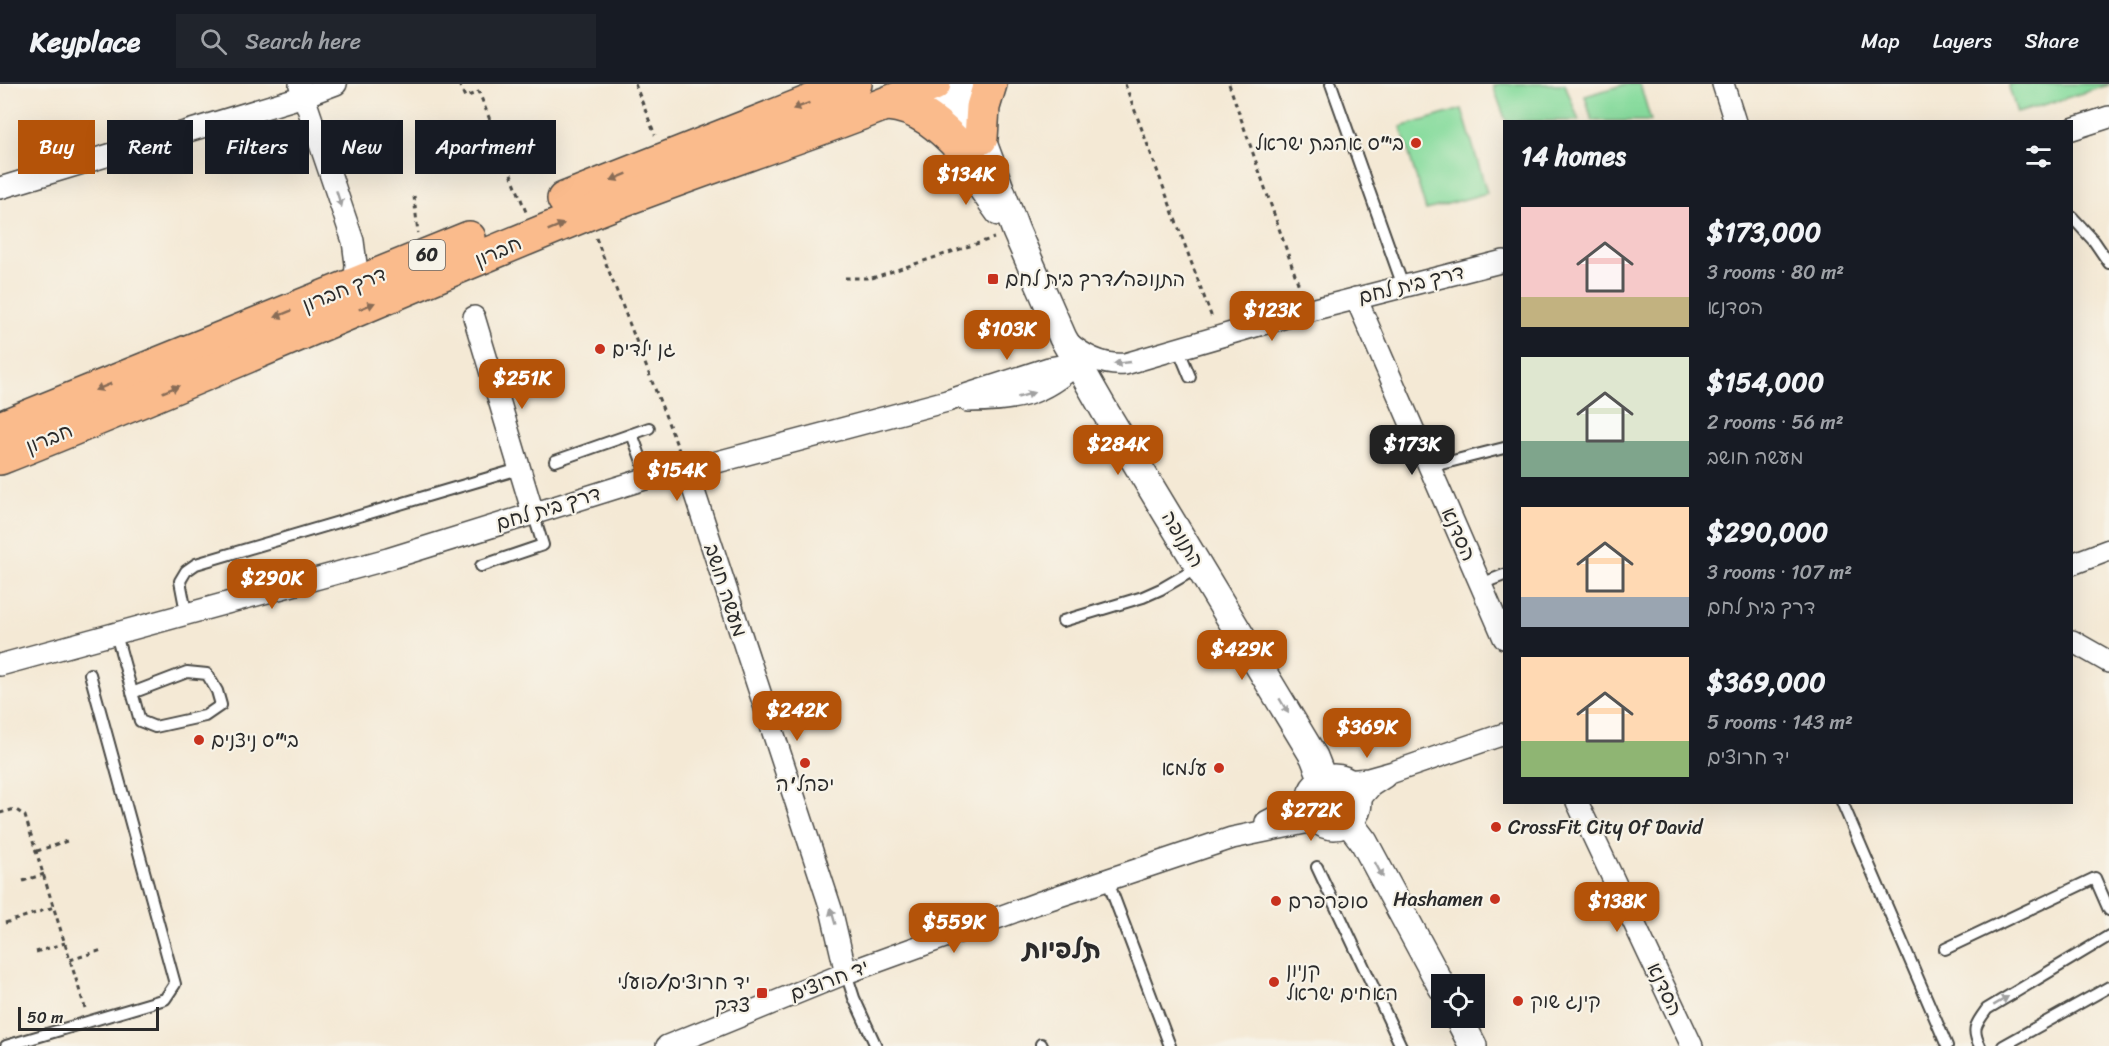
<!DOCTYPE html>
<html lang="en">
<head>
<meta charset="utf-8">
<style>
	body { margin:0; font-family:Sriracha,"Playpen Sans Hebrew",sans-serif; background:#20242c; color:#f1f3f6; height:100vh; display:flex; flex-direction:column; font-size:22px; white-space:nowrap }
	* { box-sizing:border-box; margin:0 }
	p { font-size:20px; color:#9ea1a6 }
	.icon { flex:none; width:33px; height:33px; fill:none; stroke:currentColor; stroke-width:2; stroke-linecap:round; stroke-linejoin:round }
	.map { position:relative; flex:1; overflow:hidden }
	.side { position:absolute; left:1503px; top:36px; width:570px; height:684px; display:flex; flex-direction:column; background:#171b24; border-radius:0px; box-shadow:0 6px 24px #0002 }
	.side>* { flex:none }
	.banner { position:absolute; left:18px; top:36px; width:570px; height:54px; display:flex; gap:12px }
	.buttons { position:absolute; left:1431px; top:890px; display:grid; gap:12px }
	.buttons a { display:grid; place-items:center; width:54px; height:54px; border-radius:0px; background:#171b24; box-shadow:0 6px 24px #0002; font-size:30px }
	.scale { position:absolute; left:18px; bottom:15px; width:141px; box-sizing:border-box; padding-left:6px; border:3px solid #2b2b2b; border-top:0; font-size:16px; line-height:21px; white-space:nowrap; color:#2b2b2b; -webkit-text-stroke:4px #f7f3e8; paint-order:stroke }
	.price { position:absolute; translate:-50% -51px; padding:0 14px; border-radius:12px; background:#b45309; color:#fff; font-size:20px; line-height:39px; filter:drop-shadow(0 2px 3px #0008) }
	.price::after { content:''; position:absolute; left:50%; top:36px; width:18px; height:14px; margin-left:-9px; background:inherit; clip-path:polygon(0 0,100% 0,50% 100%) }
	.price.active { background:#222; color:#fff }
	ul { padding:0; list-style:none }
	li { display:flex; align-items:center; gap:18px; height:150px; padding:0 18px }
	li span { display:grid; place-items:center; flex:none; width:168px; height:120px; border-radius:0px; color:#555 }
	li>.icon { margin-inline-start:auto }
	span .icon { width:72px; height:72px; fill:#fffc; stroke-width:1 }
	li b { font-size:26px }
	h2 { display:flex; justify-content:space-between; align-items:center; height:72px; padding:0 18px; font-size:26px }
	.chip { padding:0 21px; border-radius:0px; background:#171b24; box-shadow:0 6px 24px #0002; font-size:21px; line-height:54px }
	.chip.active { background:#b45309; color:#fff }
	header { display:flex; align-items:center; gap:36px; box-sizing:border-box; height:84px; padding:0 30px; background:#171b24; border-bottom:2px solid #363941 }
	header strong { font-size:28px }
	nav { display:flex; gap:33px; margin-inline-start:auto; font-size:21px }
	.search { width:420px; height:54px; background:#20242c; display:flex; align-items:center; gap:15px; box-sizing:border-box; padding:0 21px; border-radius:0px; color:#9ea1a6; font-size:22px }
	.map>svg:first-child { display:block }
	.green { fill:#88dc9e; stroke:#5a8464; stroke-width:1.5 }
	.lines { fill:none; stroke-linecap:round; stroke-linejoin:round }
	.service-casing { stroke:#494844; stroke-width:14 }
	.minor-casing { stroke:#494844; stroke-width:24 }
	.tertiary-casing { stroke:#494844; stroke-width:30 }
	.trunk-casing { stroke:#494844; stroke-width:36 }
	.path { stroke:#494844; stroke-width:3; stroke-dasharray:4.5 4.5; stroke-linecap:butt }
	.service { stroke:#fff; stroke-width:10 }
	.minor { stroke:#fff; stroke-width:21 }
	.tertiary { stroke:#fff; stroke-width:27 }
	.trunk { stroke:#fabb8c; stroke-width:33 }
	.oneway { fill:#886c57 }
	.oneway2 { fill:#a0a0a0 }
	.poi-dot { fill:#c8321e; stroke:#f7f3e8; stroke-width:2 }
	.labels { text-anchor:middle; stroke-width:4.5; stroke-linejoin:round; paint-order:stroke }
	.shield { fill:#f7f3e8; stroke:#686764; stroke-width:1.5 }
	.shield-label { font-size:18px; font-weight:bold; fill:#2b2b2b }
	.poi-label { font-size:20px; fill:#2b2b2b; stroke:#f7f3e8; text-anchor:start }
	.street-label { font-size:20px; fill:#2b2b2b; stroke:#f7f3e8 }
	.district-label { font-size:26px; font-weight:bold; fill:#2b2b2b; stroke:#f7f3e8 }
</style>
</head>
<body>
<header>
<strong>Keyplace</strong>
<div class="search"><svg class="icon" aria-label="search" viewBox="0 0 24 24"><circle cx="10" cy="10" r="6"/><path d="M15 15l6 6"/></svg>Search here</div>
<nav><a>Map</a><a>Layers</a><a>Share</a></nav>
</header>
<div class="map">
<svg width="2109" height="962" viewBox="0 0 2109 962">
	<rect width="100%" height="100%" fill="#f7f3e8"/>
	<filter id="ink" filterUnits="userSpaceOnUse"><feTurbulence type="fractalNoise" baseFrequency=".0167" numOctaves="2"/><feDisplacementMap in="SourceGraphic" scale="12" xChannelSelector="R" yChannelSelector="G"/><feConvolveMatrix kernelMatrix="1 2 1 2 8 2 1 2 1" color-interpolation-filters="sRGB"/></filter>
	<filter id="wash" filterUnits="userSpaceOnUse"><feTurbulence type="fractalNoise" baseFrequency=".008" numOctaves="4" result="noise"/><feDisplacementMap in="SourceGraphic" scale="24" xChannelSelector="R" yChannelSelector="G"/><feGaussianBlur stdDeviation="1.35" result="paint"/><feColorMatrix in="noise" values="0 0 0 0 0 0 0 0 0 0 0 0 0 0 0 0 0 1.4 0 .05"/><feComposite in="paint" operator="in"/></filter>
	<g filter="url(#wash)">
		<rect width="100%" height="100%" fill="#f4e9d5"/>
		<g class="green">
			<path d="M1500,0H1565L1579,37H1506L1493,2Z"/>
			<path d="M1626,0H1640L1651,37H1592L1585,12Z"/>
			<path d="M2008,0H2109V1L2017,29Z"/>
			<path d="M1462,25L1487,109L1426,126L1401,43Z"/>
		</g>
	</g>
	<g filter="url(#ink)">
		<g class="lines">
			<g class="service-casing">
				<g id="service">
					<path d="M1331,0L1403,202"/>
					<path d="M2072,133L2094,157L2109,179"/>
					<path d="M1178,264L1190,293"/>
					<path d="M632,350L649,344"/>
					<path d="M555,377L632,350L648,394"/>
					<path d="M1429,383L1504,364"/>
					<path d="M481,482L543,461L533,429"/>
					<path d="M1481,500L1504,491"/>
					<path d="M186,528L180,497L186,487L196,480L519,385"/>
					<path d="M1063,537L1143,513L1161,505L1199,483"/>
					<path d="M116,550L140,637L155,643L205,632L221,621L217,607L207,590L187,588L132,609"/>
					<path d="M1842,718L1947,962"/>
					<path d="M1317,783L1401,962"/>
					<path d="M1107,795L1170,962"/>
					<path d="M1945,865L2095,794L2109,826"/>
					<path d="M846,889L854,914L876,962"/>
					<path d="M1041,960L1042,962"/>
					<path d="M6,962L165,915L175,900L90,590"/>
					<path d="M1980,962C1971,945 1976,940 1987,925L2109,852"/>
					<path d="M2003,962L2109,903"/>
				</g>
			</g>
			<g class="minor-casing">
				<g id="minor">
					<path d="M1723,0L1735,38"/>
					<path d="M300,1L353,157L356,180L355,201"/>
					<path d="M2072,45L2109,33"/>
					<path d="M0,104L304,12L336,0"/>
					<path d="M1356,214L1504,554"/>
					<path d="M474,233L533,429"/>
					<path d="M1068,258C1085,273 1103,282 1125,280L1307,227L1504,177"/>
					<path d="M968,317C1014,317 1043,312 1077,279"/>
					<path d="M687,386L831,825L846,889"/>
					<path d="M2072,480L2109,466"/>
					<path d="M2072,557L2109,578"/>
					<path d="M0,581L388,475L648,394L687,386L947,317L1049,284L1077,279"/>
					<path d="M1346,697L1368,695L1393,688L1504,650"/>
					<path d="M1358,717L1371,702L1385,693"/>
					<path d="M1577,718L1692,962"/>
					<path d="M1266,738L1310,715"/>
					<path d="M667,962L846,889L1038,819L1232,754L1319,736"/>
				</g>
			</g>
			<g class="tertiary-casing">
				<g id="tertiary">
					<path d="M937,0L976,96L999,128"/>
					<path d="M961,0L1016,147L1063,254L1106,329L1314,673L1323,696"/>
					<circle cx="1334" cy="718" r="24"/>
					<path d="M1348,737L1364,758L1442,903"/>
					<path d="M1458,933L1473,962"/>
				</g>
			</g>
			<g class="trunk-casing">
				<g id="trunk">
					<path d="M887,20C919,22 942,44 963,66"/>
					<path d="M981,54L983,23L990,0"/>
					<path d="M564,115L855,0"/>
					<path d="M0,344L469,154"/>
					<path d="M0,374C196,297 388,210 584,131C699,84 819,49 934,0"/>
				</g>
			</g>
			<g class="path">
				<path d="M459,0L465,13L479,8L526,128"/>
				<path d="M635,0L655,51"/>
				<path d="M1125,0L1212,234"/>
				<path d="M1229,0L1301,208"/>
				<path d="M414,112L418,149"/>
				<path d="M596,154L680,369"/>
				<path d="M845,194H872L994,154"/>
				<path d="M0,729L15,725L25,732L85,924"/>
				<path d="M37,767L70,756"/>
				<path d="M23,797L44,790"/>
				<path d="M5,839L54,823"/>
				<path d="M36,868L65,859"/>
				<path d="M70,876L102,866"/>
			</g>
			<use href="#service" class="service"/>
			<use href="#minor" class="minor"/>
			<use href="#tertiary" class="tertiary"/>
			<use href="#trunk" class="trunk"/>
		</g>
		<defs><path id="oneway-solid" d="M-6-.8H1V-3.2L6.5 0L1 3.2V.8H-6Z" transform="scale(1.5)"/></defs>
		<g class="oneway">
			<use href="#oneway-solid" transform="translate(801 22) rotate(159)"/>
			<use href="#oneway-solid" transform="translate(619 93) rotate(158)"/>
			<use href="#oneway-solid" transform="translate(556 143) rotate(-22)"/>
			<use href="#oneway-solid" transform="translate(367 222) rotate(-23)"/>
			<use href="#oneway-solid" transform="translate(283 230) rotate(158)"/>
			<use href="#oneway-solid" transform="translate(103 303) rotate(158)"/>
			<use href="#oneway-solid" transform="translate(171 305) rotate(-22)"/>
		</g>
		<g class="oneway2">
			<use href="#oneway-solid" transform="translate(339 115) rotate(72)"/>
			<use href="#oneway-solid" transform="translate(1122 279) rotate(174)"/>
			<use href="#oneway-solid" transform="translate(1026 311) rotate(-16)"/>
			<use href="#oneway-solid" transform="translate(1284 622) rotate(59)"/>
			<use href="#oneway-solid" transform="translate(1379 786) rotate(62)"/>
			<use href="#oneway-solid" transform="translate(833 832) rotate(-106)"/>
			<use href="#oneway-solid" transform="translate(2001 917) rotate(-31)"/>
		</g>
	</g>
	<g class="poi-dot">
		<circle cx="1416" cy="59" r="6"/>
		<rect x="987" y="189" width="12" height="12" rx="3"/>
		<circle cx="600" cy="265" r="6"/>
		<circle cx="199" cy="656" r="6"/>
		<circle cx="805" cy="679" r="6"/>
		<circle cx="1219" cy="684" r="6"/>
		<circle cx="1496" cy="743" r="6"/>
		<circle cx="1495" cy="815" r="6"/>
		<circle cx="1276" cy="817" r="6"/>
		<circle cx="1274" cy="898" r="6"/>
		<rect x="756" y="903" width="12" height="12" rx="3"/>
		<circle cx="1518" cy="917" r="6"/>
	</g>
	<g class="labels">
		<rect class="shield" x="409" y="156" width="36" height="30" rx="4.5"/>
		<g class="shield-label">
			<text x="427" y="177">60</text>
		</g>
		<g class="poi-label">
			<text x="1404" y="66" text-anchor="end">בי"ס אהבת ישראל</text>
			<text x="1005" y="202">התנופה/דרך בית לחם</text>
			<text x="612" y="272">גן ילדים</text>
			<text x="211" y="663">בי"ס ניצנים</text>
			<text x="1207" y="691" text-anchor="end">עלמא</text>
			<text x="805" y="707" text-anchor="middle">יפהל'ה</text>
			<text x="1508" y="750">CrossFit City Of David</text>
			<text x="1483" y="822" text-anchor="end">Hashamen</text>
			<text x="1288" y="824">סופרפרם</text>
			<text x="1286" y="893">קניון<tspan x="1286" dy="23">האחים ישראל</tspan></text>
			<text x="750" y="905" text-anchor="end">יד חרוצים/פועלי<tspan x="750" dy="23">צדק</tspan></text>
			<text x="1530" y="924">קינג שוק</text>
		</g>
		<g class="street-label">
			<text transform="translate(498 167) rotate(-23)" y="7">חברון</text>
			<text transform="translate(1411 200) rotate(-14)" y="7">דרך בית לחם</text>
			<text transform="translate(344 205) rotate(-22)" y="7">דרך חברון</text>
			<text transform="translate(49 354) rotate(-22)" y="7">חברון</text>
			<text transform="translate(548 424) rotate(-17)" y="7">דרך בית לחם</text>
			<text transform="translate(1459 450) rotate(66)" y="7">הסדנא</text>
			<text transform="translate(1183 455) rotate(59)" y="7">התנופה</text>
			<text transform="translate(726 506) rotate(72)" y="7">מעשה חושב</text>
			<text transform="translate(829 896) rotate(-21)" y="7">יד חרוצים</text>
			<text transform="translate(1665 905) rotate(65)" y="7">הסדנא</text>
		</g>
		<g class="district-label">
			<text x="1062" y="874">תלפיות</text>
		</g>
	</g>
</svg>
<div class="buttons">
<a><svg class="icon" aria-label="locate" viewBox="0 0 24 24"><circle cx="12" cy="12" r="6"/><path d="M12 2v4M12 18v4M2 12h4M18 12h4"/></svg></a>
</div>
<div class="scale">50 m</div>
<b class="price" style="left:966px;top:122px">$134K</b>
<b class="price" style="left:1272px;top:258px">$123K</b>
<b class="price" style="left:1007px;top:277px">$103K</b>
<b class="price" style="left:522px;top:326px">$251K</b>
<b class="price" style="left:1118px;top:392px">$284K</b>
<b class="price active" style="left:1412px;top:392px">$173K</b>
<b class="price" style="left:677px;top:418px">$154K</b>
<b class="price" style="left:272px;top:526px">$290K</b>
<b class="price" style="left:1242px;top:597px">$429K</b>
<b class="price" style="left:797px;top:658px">$242K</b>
<b class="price" style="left:1367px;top:675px">$369K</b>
<b class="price" style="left:1311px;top:758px">$272K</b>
<b class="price" style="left:1617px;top:849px">$138K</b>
<b class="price" style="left:954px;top:870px">$559K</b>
<div class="banner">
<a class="chip active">Buy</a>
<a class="chip">Rent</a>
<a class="chip">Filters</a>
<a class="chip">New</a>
<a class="chip">Apartment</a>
</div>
<section class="side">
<h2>14 homes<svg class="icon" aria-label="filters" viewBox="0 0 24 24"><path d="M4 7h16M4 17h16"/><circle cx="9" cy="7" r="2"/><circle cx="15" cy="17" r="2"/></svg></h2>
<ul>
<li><span style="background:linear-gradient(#f6c9c9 75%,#c2b280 0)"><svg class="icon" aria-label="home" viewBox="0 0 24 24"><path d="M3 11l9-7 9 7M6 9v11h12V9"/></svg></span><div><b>$173,000</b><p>3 rooms · 80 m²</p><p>הסדנא</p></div></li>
<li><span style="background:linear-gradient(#dfe7d0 70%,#7fa58c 0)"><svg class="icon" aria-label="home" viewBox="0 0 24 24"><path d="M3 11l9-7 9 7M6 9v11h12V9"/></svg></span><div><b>$154,000</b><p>2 rooms · 56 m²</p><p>מעשה חושב</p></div></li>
<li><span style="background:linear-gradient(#ffd9b3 75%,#9aa5b1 0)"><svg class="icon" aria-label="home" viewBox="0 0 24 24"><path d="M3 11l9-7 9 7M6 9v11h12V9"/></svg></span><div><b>$290,000</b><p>3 rooms · 107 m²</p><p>דרך בית לחם</p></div></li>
<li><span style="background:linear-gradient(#ffd9b3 70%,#8fb573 0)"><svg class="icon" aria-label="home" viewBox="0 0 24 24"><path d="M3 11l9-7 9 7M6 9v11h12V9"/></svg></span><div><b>$369,000</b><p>5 rooms · 143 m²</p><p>יד חרוצים</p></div></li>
</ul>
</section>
</div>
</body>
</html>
